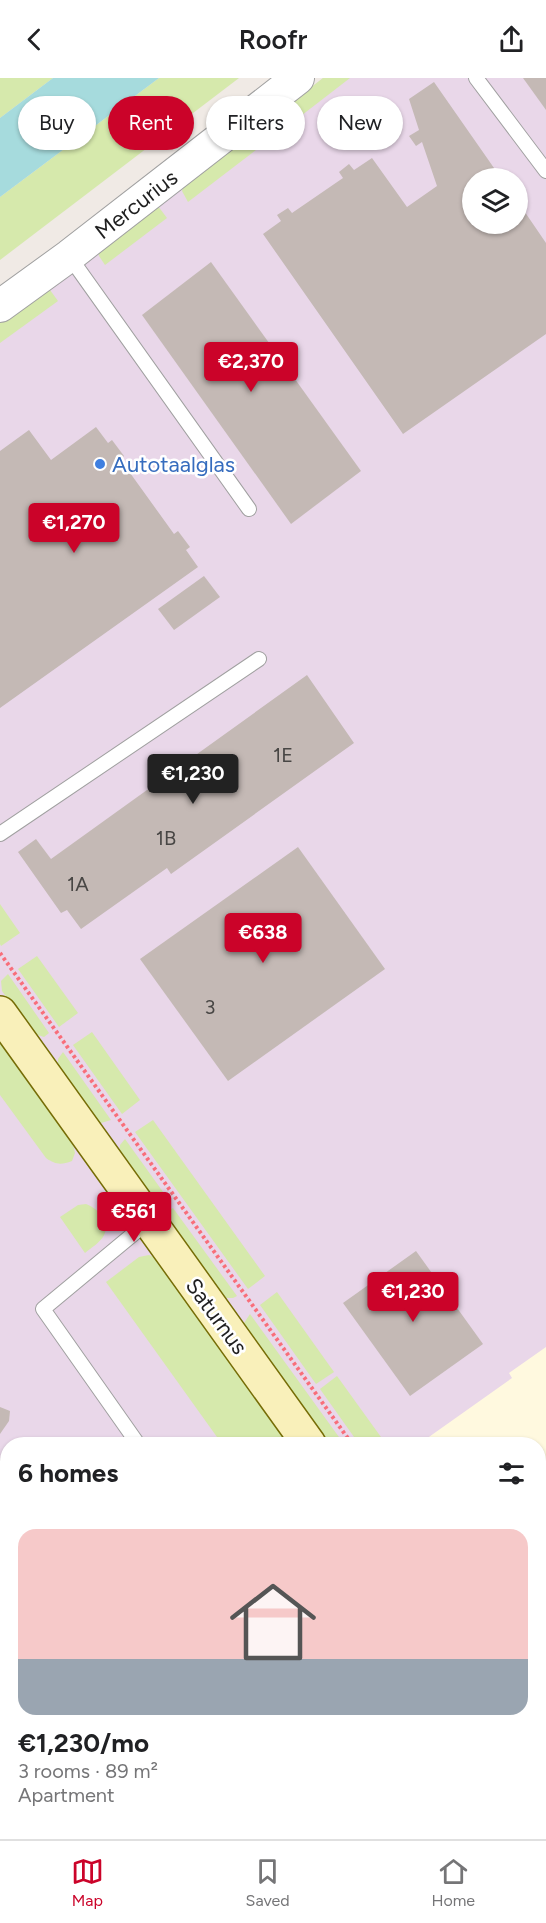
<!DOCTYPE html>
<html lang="en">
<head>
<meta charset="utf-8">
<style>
	body { margin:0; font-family:Figtree,sans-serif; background:#f6f6f6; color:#202124; height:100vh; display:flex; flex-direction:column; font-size:22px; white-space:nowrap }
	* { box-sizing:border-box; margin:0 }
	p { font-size:20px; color:#757577 }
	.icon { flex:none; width:33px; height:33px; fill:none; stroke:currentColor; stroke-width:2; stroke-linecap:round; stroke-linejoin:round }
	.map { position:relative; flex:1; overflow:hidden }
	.details { position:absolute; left:0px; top:1359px; width:546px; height:402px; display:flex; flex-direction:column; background:#fff; border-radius:24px 24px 0 0; box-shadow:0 2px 4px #0004 }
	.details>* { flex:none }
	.hud { position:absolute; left:18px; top:18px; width:510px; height:54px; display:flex; gap:12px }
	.buttons { position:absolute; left:462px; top:90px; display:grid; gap:12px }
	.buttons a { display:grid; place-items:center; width:66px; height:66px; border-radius:50%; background:#fff; box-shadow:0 2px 4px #0004; font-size:30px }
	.price { position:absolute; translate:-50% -51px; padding:0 14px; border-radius:6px; background:#cb0329; color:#fff; font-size:20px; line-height:39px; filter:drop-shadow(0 2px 3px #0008) }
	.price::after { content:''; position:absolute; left:50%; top:36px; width:18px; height:14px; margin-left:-9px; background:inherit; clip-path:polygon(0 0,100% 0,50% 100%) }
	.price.current { background:#222; color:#fff }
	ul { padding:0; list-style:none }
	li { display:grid; align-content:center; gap:12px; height:318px; padding:0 18px }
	li span { display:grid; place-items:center; height:186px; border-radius:18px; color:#555 }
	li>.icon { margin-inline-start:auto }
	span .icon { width:108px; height:108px; fill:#fffc; stroke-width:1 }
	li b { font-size:26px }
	h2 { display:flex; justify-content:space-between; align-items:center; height:72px; padding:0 18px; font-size:26px }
	.chip { padding:0 21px; border-radius:27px; background:#fff; box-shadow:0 2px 4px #0004; font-size:21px; line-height:54px }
	.chip.current { background:#cb0329; color:#fff }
	header { display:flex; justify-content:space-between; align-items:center; height:78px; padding:0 18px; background:#fff; font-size:27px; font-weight:600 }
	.tab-bar { display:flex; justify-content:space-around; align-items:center; height:84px; border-top:2px solid #e0e0e0; background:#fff; font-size:16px; color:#757577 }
	.tab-bar a { display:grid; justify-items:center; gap:3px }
	.tab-bar .current { color:#cb0329 }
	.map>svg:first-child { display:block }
	.industrial { fill:#e9d7e9; fill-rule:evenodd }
	.education { fill:#fff9df }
	.grass { fill:#d6e9ac }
	.water { fill:#a6dbdd }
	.building { fill:#c4b9b5 }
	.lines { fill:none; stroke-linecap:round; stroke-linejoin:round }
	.service-casing { stroke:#a0a0a0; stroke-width:16 }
	.tertiary-casing { stroke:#a0a0a0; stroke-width:34 }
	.secondary-casing { stroke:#766d06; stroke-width:36 }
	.path { stroke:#f86e7a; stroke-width:4; stroke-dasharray:3 3; stroke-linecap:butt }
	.service { stroke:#fff; stroke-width:14 }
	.tertiary { stroke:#fff; stroke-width:32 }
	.secondary { stroke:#f9f0ba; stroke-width:33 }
	.shop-dot { fill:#3f7fe0; stroke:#fff; stroke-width:2 }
	.labels { text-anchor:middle; stroke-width:5; stroke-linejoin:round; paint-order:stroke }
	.number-label { font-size:20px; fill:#484644 }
	.street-label { font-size:22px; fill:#1f1f1f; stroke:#fff }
	.shop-label { font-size:22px; fill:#366cbe; stroke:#fff; text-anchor:start }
</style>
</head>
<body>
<header><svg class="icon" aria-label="back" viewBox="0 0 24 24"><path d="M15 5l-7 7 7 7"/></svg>Roofr<svg class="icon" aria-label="share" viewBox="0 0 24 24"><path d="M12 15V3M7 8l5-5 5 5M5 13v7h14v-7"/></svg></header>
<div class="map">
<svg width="546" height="1761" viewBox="0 0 546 1761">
	<rect width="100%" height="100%" fill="#f0eae5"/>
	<path class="industrial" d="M323,0H546V1761H0V250ZM472,100H518V146H472ZM8,1366H538V1754H8Z"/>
	<path class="education" d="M546,1269V1590L538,1579V1366H419L512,1300L509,1295Z"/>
	<g class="grass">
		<path d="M0,0H53L0,40Z"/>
		<path d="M159,0H239L0,182V119Z"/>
		<path d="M323,0H350L293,44L286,36L287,28Z"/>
		<path d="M260,48L267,50L273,59L188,124L182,113L184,107Z"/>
		<path d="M158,128L167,140L105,187L99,178L98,173Z"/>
		<path d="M43,212H50L58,223L0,265V243Z"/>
		<path d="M0,826L20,855L1,868L0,866Z"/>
		<path d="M37,878L78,935L59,949L18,891Z"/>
		<path d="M8,896L49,955L44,959L32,955L2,913L1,903Z"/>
		<path d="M92,954L140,1022L122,1036L73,967Z"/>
		<path d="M0,959L71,1058L75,1075L72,1083C61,1087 56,1087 46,1080L0,1017Z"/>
		<path d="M63,974L111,1042L101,1045L95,1043L58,991V981Z"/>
		<path d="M153,1042L265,1198L248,1211L135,1054Z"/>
		<path d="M125,1061L166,1118L157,1127L119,1075L120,1067Z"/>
		<path d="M86,1126C99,1131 112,1145 103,1159C99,1165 91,1170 85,1175L60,1139L78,1127Z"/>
		<path d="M173,1130L237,1218L233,1220H224L163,1136Z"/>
		<path d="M149,1177L158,1181L292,1366H222L106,1204L139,1179Z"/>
		<path d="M277,1214L334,1294L316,1306L260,1227Z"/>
		<path d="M250,1236L344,1366H326L245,1253L244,1245Z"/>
		<path d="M337,1298L386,1366H359L320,1311Z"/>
		<path d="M539,1579L546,1590V1628L539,1618Z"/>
		<path d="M539,1712L546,1722V1761H504L499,1754H538Z"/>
	</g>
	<path class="water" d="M53,0H159L0,119V40Z"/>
	<g class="building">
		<path d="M523,0H546V32Z"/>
		<path d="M434,4L501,100H472V146H518V124L546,165V256L403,356L263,156L281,143L277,137L288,130L292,135L343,100L339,94L349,86L354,92L372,80L407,129L437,108L422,64L416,68L409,58L419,52L409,21Z"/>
		<path d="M211,184L361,393L291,446L142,237Z"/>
		<path d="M96,349L108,365L112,362L124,378L120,381L174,456L178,453L190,469L186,472L198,489L0,630V373L29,352L51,382Z"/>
		<path d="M204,498L220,519L174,552L158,531Z"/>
		<path d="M307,597L354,665L171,796L167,790L81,851L67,832L61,835L18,774L36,761L51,781Z"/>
		<path d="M298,769L385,891L228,1003L140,881Z"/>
		<path d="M416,1173L483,1266L410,1318L343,1225Z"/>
		<path d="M0,1329L10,1333L9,1343L0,1356Z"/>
		<path d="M0,1381L8,1392V1754H33L22,1761H12L0,1745Z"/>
	</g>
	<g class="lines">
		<g class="service-casing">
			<g id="service">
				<path d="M476,0L546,93"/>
				<path d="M69,178L249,431"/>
				<path d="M0,756L259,581"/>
				<path d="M138,1366L43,1231L149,1143"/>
				<path d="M470,1754L475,1761"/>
			</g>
		</g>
		<g class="tertiary-casing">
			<path id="tertiary" d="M0,228L69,178L298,0"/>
		</g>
		<g class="secondary-casing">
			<g id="secondary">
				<path d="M0,935L309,1366"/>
				<path d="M538,1687L546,1698"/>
			</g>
		</g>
		<g class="path">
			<path d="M0,875L352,1366"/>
			<path d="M538,1628L546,1638"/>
		</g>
		<use href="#service" class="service"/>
		<use href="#tertiary" class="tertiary"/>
		<use href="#secondary" class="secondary"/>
	</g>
	<circle class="shop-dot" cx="100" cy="386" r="6"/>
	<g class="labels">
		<g class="number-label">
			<text x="283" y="684">1E</text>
			<text x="166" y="767">1B</text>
			<text x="78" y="813">1A</text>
			<text x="210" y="936">3</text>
		</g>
		<g class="street-label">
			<text transform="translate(136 126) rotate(-38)" y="8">Mercurius</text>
			<text transform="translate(217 1238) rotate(54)" y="8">Saturnus</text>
		</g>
		<g class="shop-label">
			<text x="112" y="394">Autotaalglas</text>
		</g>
	</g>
</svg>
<div class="buttons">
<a><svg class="icon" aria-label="layers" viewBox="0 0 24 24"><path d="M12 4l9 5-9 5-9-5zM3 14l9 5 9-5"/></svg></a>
</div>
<b class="price" style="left:251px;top:315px">€2,370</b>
<b class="price" style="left:74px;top:476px">€1,270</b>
<b class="price current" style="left:193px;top:727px">€1,230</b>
<b class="price" style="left:263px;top:886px">€638</b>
<b class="price" style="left:134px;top:1165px">€561</b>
<b class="price" style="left:413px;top:1245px">€1,230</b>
<div class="hud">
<a class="chip">Buy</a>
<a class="chip current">Rent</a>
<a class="chip">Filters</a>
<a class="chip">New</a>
</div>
<section class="details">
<h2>6 homes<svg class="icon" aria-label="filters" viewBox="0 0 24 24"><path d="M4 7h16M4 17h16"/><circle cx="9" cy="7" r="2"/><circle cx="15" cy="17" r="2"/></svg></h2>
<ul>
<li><span style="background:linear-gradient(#f6c9c9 70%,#9aa5b1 0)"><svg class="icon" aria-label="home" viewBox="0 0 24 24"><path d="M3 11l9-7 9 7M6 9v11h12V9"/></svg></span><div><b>€1,230/mo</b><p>3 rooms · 89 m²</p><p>Apartment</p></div></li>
</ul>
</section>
</div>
<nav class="tab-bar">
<a class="current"><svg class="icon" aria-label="map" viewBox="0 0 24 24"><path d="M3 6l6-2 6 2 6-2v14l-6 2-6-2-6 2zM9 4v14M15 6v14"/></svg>Map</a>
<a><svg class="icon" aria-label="saved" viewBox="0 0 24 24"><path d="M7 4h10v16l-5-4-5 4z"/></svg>Saved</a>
<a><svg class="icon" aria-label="home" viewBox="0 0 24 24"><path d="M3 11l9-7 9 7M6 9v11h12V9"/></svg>Home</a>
</nav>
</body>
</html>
